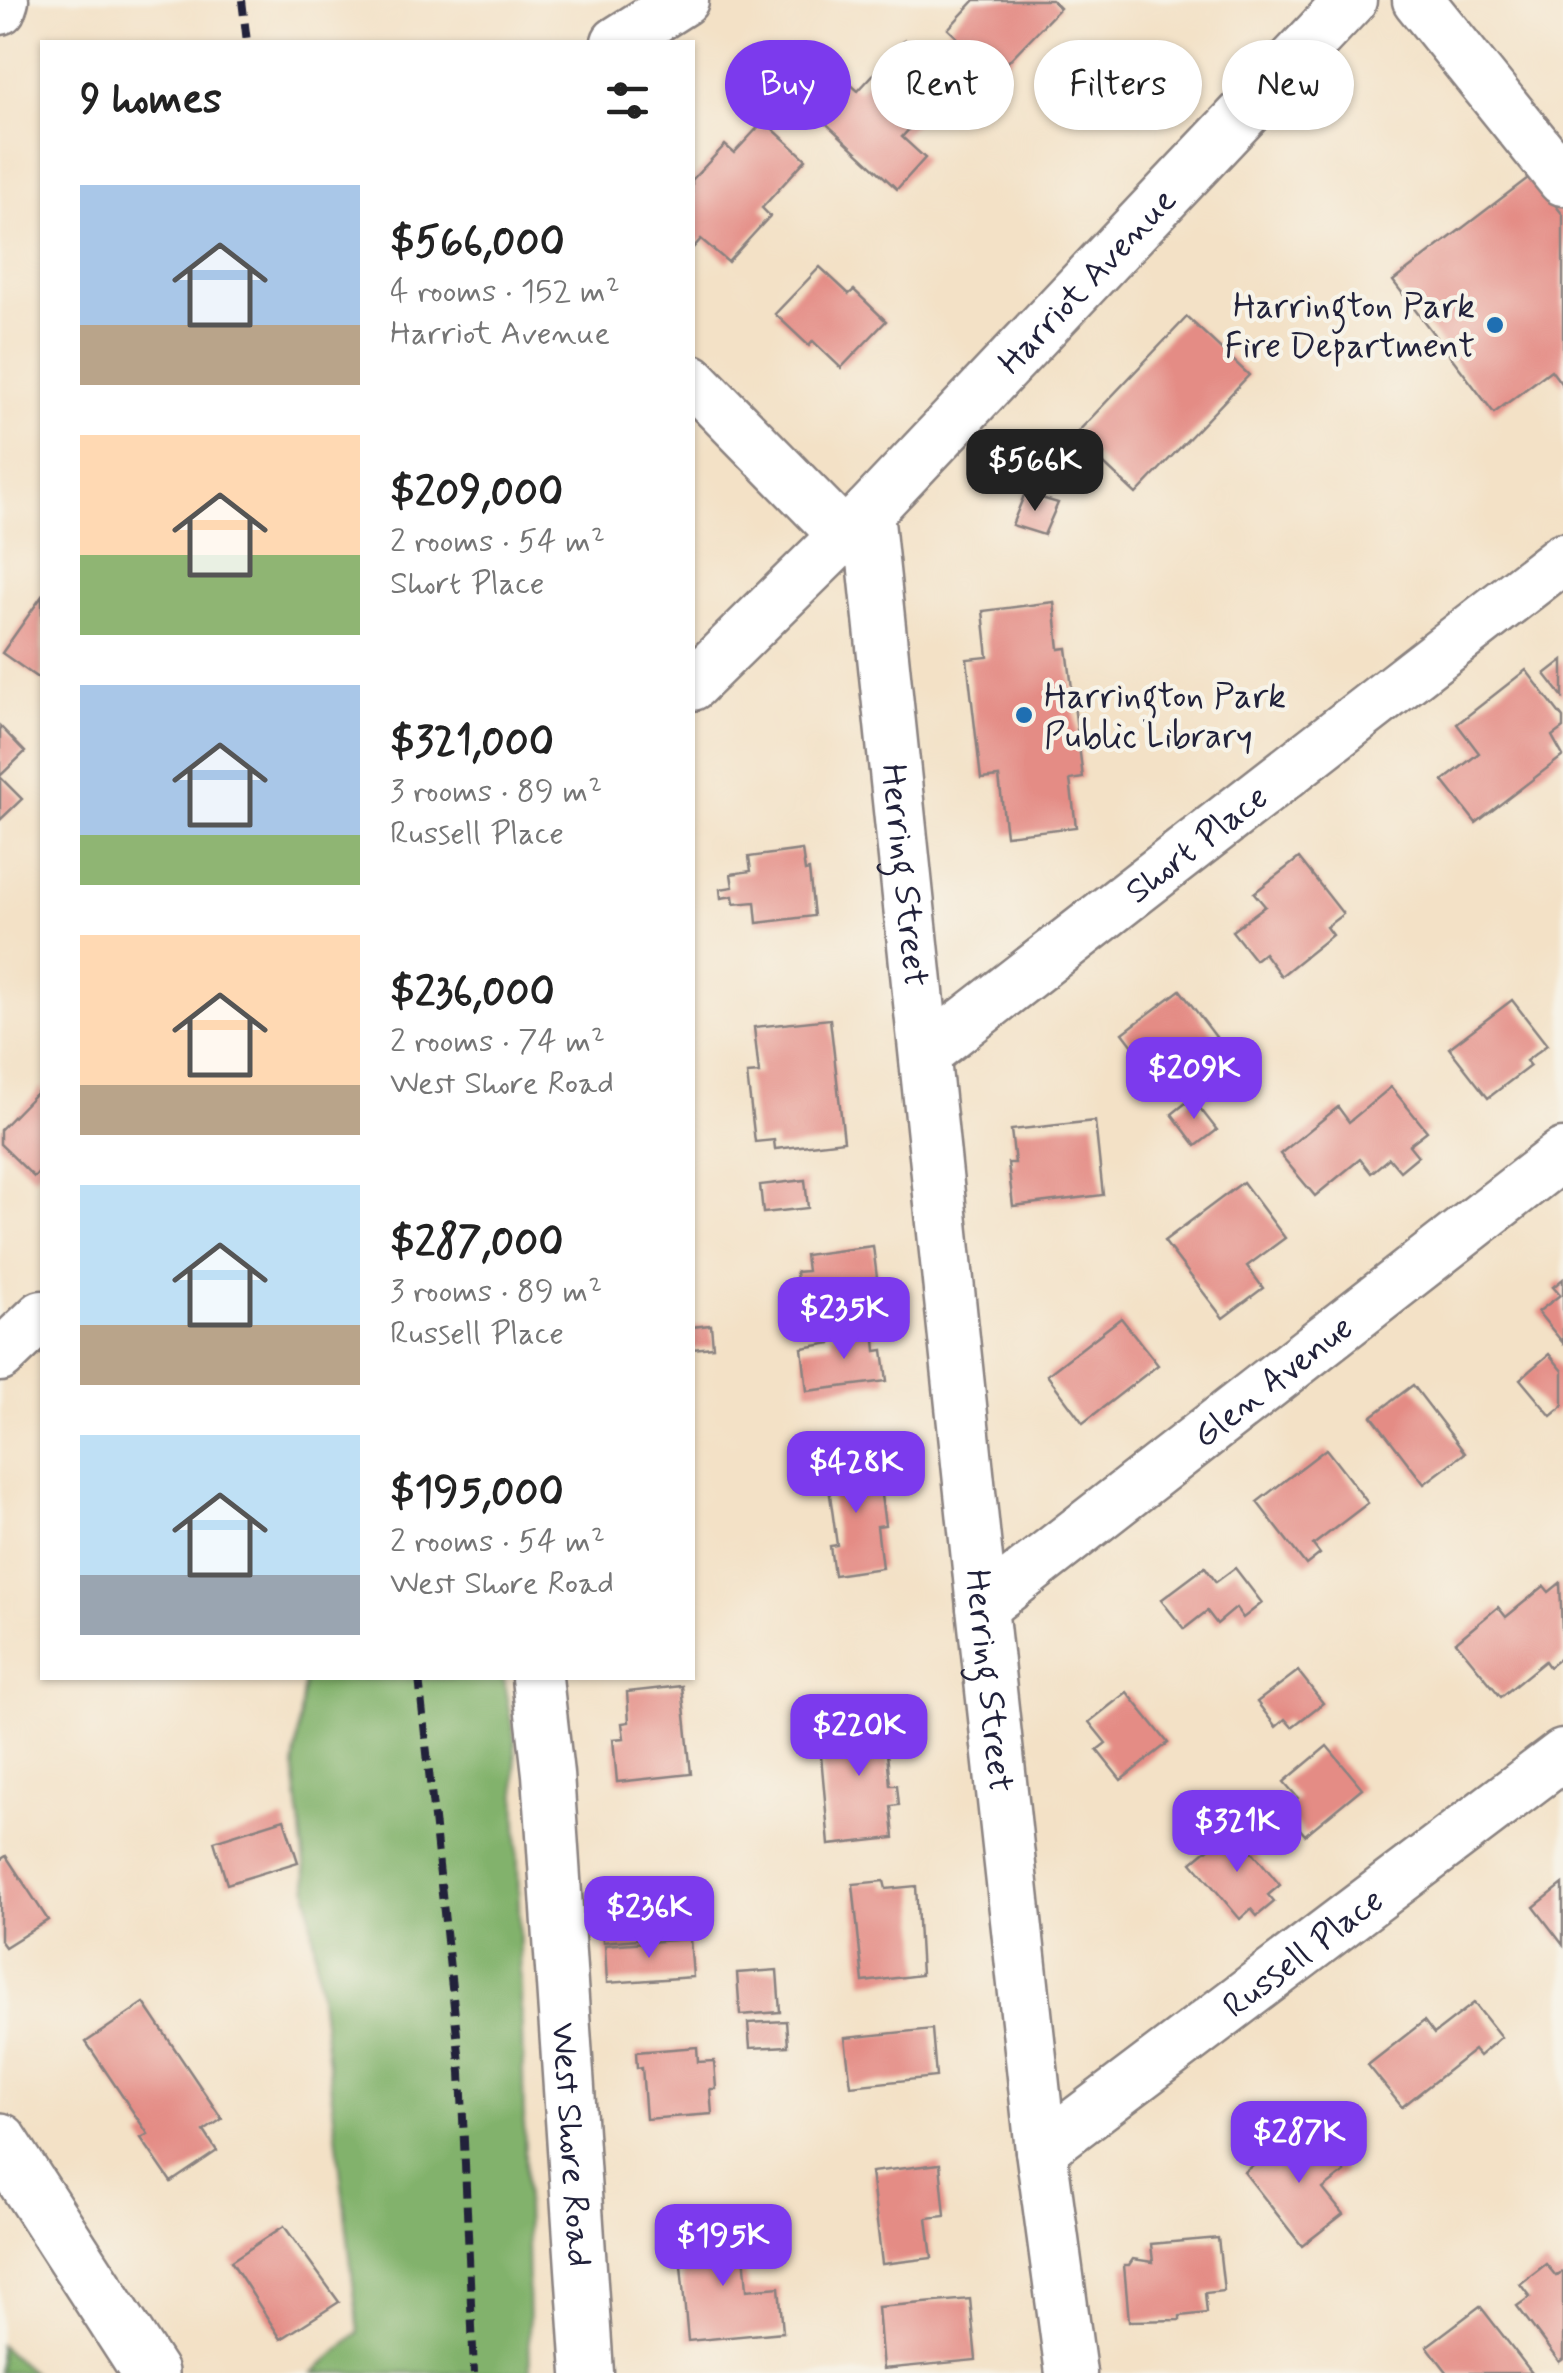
<!DOCTYPE html>
<html lang="en">
<head>
<meta charset="utf-8">
<style>
	body { margin:0; font-family:Mynerve,sans-serif; background:#f2f2f2; color:#222; height:100vh; display:flex; flex-direction:column; font-size:38px; white-space:nowrap }
	* { box-sizing:border-box; margin:0 }
	p { font-size:32px; color:#767676 }
	.icon { flex:none; width:55px; height:55px; fill:none; stroke:currentColor; stroke-width:2; stroke-linecap:round; stroke-linejoin:round }
	.map { position:relative; flex:1; overflow:hidden }
	.sheet { position:absolute; left:40px; top:40px; width:655px; height:1640px; display:flex; flex-direction:column; background:#fff; border-radius:0px; box-shadow:0 2px 8px #0004 }
	.sheet>* { flex:none }
	.top-card { position:absolute; left:725px; top:40px; width:688px; height:90px; display:flex; gap:20px }
	.price { position:absolute; translate:-50% -85px; padding:0 22px; border-radius:20px; background:#7c3aed; color:#fff; font-size:32px; line-height:65px; filter:drop-shadow(0 2px 5px #0008) }
	.price::after { content:''; position:absolute; left:50%; top:60px; width:30px; height:22px; margin-left:-15px; background:inherit; clip-path:polygon(0 0,100% 0,50% 100%) }
	.price.active { background:#222; color:#fff }
	ul { padding:0; list-style:none }
	li { display:flex; align-items:center; gap:30px; height:250px; padding:0 40px }
	li span { display:grid; place-items:center; flex:none; width:280px; height:200px; border-radius:0px; color:#555 }
	li>.icon { margin-inline-start:auto }
	span .icon { width:120px; height:120px; fill:#fffc; stroke-width:1 }
	li b { font-size:42px }
	h2 { display:flex; justify-content:space-between; align-items:center; height:120px; padding:0 40px; font-size:42px }
	.chip { padding:0 35px; border-radius:45px; background:#fff; box-shadow:0 2px 8px #0004; font-size:35px; line-height:90px }
	.chip.active { background:#7c3aed; color:#fff }
	.map>svg:first-child { display:block }
	.forest { fill:#82b26c; stroke:#526a54; stroke-width:2.5 }
	.building { fill:#e48c85 }
	.lines { fill:none; stroke-linecap:round; stroke-linejoin:round }
	.minor-casing { stroke:#8a8280; stroke-width:55 }
	.major-casing { stroke:#8a8280; stroke-width:60 }
	.minor { stroke:#fff; stroke-width:50 }
	.major { stroke:#fff; stroke-width:55 }
	.rail { stroke:#22223b; stroke-width:8; stroke-dasharray:15 8; stroke-linecap:butt }
	.poi-dot { fill:#1f6fb2; stroke:#f7f3e8; stroke-width:4 }
	.labels { text-anchor:middle; stroke-width:9; stroke-linejoin:round; paint-order:stroke }
	.street-label { font-size:35px; fill:#22223b; stroke:#f7f3e8 }
	.poi-label { font-size:35px; fill:#22223b; stroke:#f7f3e8; text-anchor:end }
</style>
</head>
<body>
<div class="map">
<svg width="1563" height="2373" viewBox="0 0 1563 2373">
	<rect width="100%" height="100%" fill="#f7f3e8"/>
	<filter id="ink" filterUnits="userSpaceOnUse"><feTurbulence type="fractalNoise" baseFrequency=".01" numOctaves="2"/><feDisplacementMap in="SourceGraphic" scale="20" xChannelSelector="R" yChannelSelector="G"/><feConvolveMatrix kernelMatrix="1 2 1 2 8 2 1 2 1" color-interpolation-filters="sRGB"/></filter>
	<filter id="wash" filterUnits="userSpaceOnUse"><feTurbulence type="fractalNoise" baseFrequency=".0048" numOctaves="4" result="noise"/><feDisplacementMap in="SourceGraphic" scale="40" xChannelSelector="R" yChannelSelector="G"/><feGaussianBlur stdDeviation="2.25" result="paint"/><feColorMatrix in="noise" values="0 0 0 0 0 0 0 0 0 0 0 0 0 0 0 0 0 1.4 0 .05"/><feComposite in="paint" operator="in"/></filter>
	<g filter="url(#wash)">
		<rect width="100%" height="100%" fill="#f3e1c6"/>
		<g class="forest">
			<path d="M304,1678H503L515,1741L530,2373H313L359,2333L294,1769Z"/>
			<path d="M0,2345L33,2373H0Z"/>
		</g>
		<g id="blocks">
			<g class="building">
				<path d="M975,0H1052L1060,8L996,74L948,29Z"/>
				<path d="M905,40L952,83L902,137L925,158L897,189L791,91L822,59L858,91Z"/>
				<path d="M764,121L806,159L762,208L770,216L728,262L701,239L692,249V180L725,145L734,153Z"/>
				<path d="M1532,175L1563,215V386L1551,370L1494,413L1393,281Z"/>
				<path d="M820,267L849,294L854,290L886,321L841,368L813,341L809,346L775,314Z"/>
				<path d="M1187,317L1249,375L1136,494L1074,436Z"/>
				<path d="M1025,493L1058,503L1044,535L1012,525Z"/>
				<path d="M42,596V681L2,653Z"/>
				<path d="M1054,602L1059,649L1067,648L1083,778L1070,780L1076,827L1006,835L999,777L981,779L967,659L988,657L983,611Z"/>
				<path d="M1563,660V697L1545,674Z"/>
				<path d="M1526,670L1563,718V728L1552,736L1563,756L1476,823L1443,781L1479,753L1457,724Z"/>
				<path d="M0,726L25,752L0,776Z"/>
				<path d="M0,777L22,799L0,820Z"/>
				<path d="M802,850L805,871L809,870L814,916L757,923L755,902L734,904L733,896L721,898L720,889L733,887L731,874L751,871L749,857Z"/>
				<path d="M1299,858L1343,914L1326,927L1332,935L1281,976L1264,953L1255,960L1232,931L1265,906L1254,893Z"/>
				<path d="M1180,990L1216,1037L1159,1080L1123,1033Z"/>
				<path d="M1512,1000L1547,1045L1526,1061L1530,1066L1488,1098L1449,1048Z"/>
				<path d="M830,1019L844,1141L775,1149L774,1140L755,1142L747,1074L759,1073L754,1027Z"/>
				<path d="M42,1087V1168L34,1177L0,1144V1130Z"/>
				<path d="M1391,1087L1427,1131L1409,1145L1418,1156L1400,1171L1389,1158L1371,1173L1360,1159L1315,1196L1280,1154L1338,1107L1349,1122Z"/>
				<path d="M1192,1098L1217,1130L1196,1146L1172,1114Z"/>
				<path d="M1095,1121L1103,1195L1013,1206L1008,1163H1015L1011,1130Z"/>
				<path d="M805,1180L808,1208L763,1213L760,1185Z"/>
				<path d="M1243,1182L1285,1238L1247,1266L1263,1288L1223,1318L1164,1241Z"/>
				<path d="M873,1246L879,1294L811,1302L809,1289L798,1291L796,1272L807,1271L805,1255Z"/>
				<path d="M1563,1279V1343L1538,1312L1560,1295L1553,1287Z"/>
				<path d="M1121,1318L1158,1365L1083,1423L1047,1375Z"/>
				<path d="M711,1325L713,1347L692,1349V1327Z"/>
				<path d="M874,1329L876,1351L883,1350L887,1381L807,1391L802,1348L832,1343L831,1334Z"/>
				<path d="M1549,1354L1563,1371V1406L1551,1416L1520,1379Z"/>
				<path d="M1413,1385L1465,1453L1424,1484L1372,1416Z"/>
				<path d="M1326,1449L1368,1503L1313,1545L1320,1554L1306,1565L1257,1502Z"/>
				<path d="M876,1459L885,1525L877,1526L882,1568L834,1575L830,1546L837,1545L826,1466Z"/>
				<path d="M1205,1567L1216,1582L1235,1568L1262,1603L1243,1618L1236,1608L1217,1624L1207,1611L1184,1629L1161,1600Z"/>
				<path d="M1560,1583L1563,1656L1549,1667L1545,1661L1501,1697L1456,1642L1498,1607L1506,1617L1544,1586L1549,1592Z"/>
				<path d="M1298,1671L1323,1703L1292,1727L1285,1719L1276,1727L1257,1702Z"/>
				<path d="M682,1686L691,1774L617,1782L613,1739L624,1738L622,1723L629,1722L627,1692Z"/>
				<path d="M1127,1692L1168,1743L1121,1780L1097,1750L1106,1743L1089,1722Z"/>
				<path d="M890,1708L892,1731L885,1732L890,1785H897L899,1805L891,1806L894,1838L829,1845L820,1744L838,1742L835,1715Z"/>
				<path d="M1327,1746L1362,1788L1305,1835L1283,1809L1298,1798L1284,1782Z"/>
				<path d="M284,1819L298,1862L227,1884L214,1841Z"/>
				<path d="M1233,1828L1280,1885L1268,1895L1274,1902L1257,1916L1251,1909L1240,1919L1192,1862Z"/>
				<path d="M6,1856L48,1920L5,1947L0,1940V1860Z"/>
				<path d="M884,1881L886,1889L916,1886L921,1975L863,1982L853,1884Z"/>
				<path d="M1563,1884V1945L1534,1907Z"/>
				<path d="M671,1898L674,1936L603,1942L600,1904Z"/>
				<path d="M690,1939L693,1977L607,1983L605,1945Z"/>
				<path d="M777,1970L780,2012L740,2015L737,1973Z"/>
				<path d="M144,2003L222,2119L204,2131L217,2151L171,2182L141,2138L148,2134L86,2042Z"/>
				<path d="M1474,2003L1501,2037L1479,2056L1474,2050L1402,2107L1368,2065L1424,2021L1434,2034Z"/>
				<path d="M786,2021L788,2046L750,2048L748,2023Z"/>
				<path d="M932,2029L936,2077L851,2086L845,2038Z"/>
				<path d="M697,2047L698,2062L714,2061L716,2089H710L712,2114L646,2119L642,2067L637,2068L636,2052Z"/>
				<path d="M1312,2130L1345,2172L1323,2189L1343,2214L1302,2246L1244,2172L1275,2148L1280,2155Z"/>
				<path d="M940,2164L945,2216L927,2218L932,2258L882,2264L871,2172Z"/>
				<path d="M284,2226L339,2302L281,2339L231,2261Z"/>
				<path d="M742,2227L747,2290L779,2287L783,2332L688,2341L678,2233Z"/>
				<path d="M1218,2238L1224,2291L1205,2293L1207,2313L1180,2316V2320L1129,2321L1124,2265H1129L1133,2259L1153,2262L1151,2244Z"/>
				<path d="M1546,2264L1556,2276L1563,2271V2359L1559,2362L1517,2306L1530,2297L1520,2284Z"/>
				<path d="M970,2299L976,2360L883,2369L878,2307Z"/>
				<path d="M1480,2306L1532,2373H1448L1427,2346Z"/>
			</g>
		</g>
	</g>
	<g filter="url(#ink)">
		<use href="#blocks" fill-opacity="0" stroke="#8a8280" stroke-width="2.5"/>
		<g class="lines">
			<g class="minor-casing">
				<g id="minor">
					<path d="M1418,0L1563,180"/>
					<path d="M0,9L3,0"/>
					<path d="M617,42L683,0"/>
					<path d="M692,380L845,536"/>
					<path id="s1" d="M868,512L982,1607L1041,2150L1071,2373"/>
					<path id="s2" d="M692,685L868,512L1351,0"/>
					<path id="s3" d="M926,1053L1563,558"/>
					<path d="M0,1356L42,1316"/>
					<path id="s4" d="M982,1607L1563,1154"/>
					<path id="s5" d="M537,1678L548,1774L588,2373"/>
					<path id="s6" d="M1041,2150L1563,1755"/>
				</g>
			</g>
			<g class="major-casing">
				<path id="major" d="M0,2141L150,2373"/>
			</g>
			<use href="#minor" class="minor"/>
			<use href="#major" class="major"/>
			<g class="rail">
				<path d="M242,0L247,42"/>
				<path d="M419,1678L461,2072L474,2373"/>
			</g>
		</g>
	</g>
	<g class="poi-dot">
		<circle cx="1495" cy="325" r="10"/>
		<circle cx="1024" cy="715" r="10"/>
	</g>
	<g class="labels">
		<g class="street-label">
			<text dy="12" stroke="none"><textPath href="#s2" startOffset="565">Harriot Avenue</textPath></text>
			<text dy="12" stroke="none"><textPath href="#s3" startOffset="342">Short Place</textPath></text>
			<text dy="12" stroke="none"><textPath href="#s1" startOffset="365">Herring Street</textPath></text>
			<text dy="12" stroke="none"><textPath href="#s4" startOffset="368">Glen Avenue</textPath></text>
			<text dy="12" stroke="none"><textPath href="#s1" startOffset="1175">Herring Street</textPath></text>
			<text dy="12" stroke="none"><textPath href="#s6" startOffset="328">Russell Place</textPath></text>
			<text dy="12" stroke="none"><textPath href="#s5" startOffset="468">West Shore Road</textPath></text>
		</g>
		<g class="poi-label">
			<text x="1475" y="317">Harrington Park<tspan x="1475" dy="40">Fire Department</tspan></text>
			<text x="1044" y="707" text-anchor="start">Harrington Park<tspan x="1044" dy="40">Public Library</tspan></text>
		</g>
	</g>
</svg>
<b class="price active" style="left:1035px;top:514px">$566K</b>
<b class="price" style="left:1194px;top:1122px">$209K</b>
<b class="price" style="left:844px;top:1362px">$235K</b>
<b class="price" style="left:856px;top:1516px">$428K</b>
<b class="price" style="left:859px;top:1779px">$220K</b>
<b class="price" style="left:1237px;top:1875px">$321K</b>
<b class="price" style="left:649px;top:1961px">$236K</b>
<b class="price" style="left:1299px;top:2186px">$287K</b>
<b class="price" style="left:723px;top:2289px">$195K</b>
<div class="top-card">
<a class="chip active">Buy</a>
<a class="chip">Rent</a>
<a class="chip">Filters</a>
<a class="chip">New</a>
</div>
<section class="sheet">
<h2>9 homes<svg class="icon" aria-label="filters" viewBox="0 0 24 24"><path d="M4 7h16M4 17h16"/><circle cx="9" cy="7" r="2"/><circle cx="15" cy="17" r="2"/></svg></h2>
<ul>
<li><span style="background:linear-gradient(#a9c7e8 70%,#b9a48a 0)"><svg class="icon" aria-label="home" viewBox="0 0 24 24"><path d="M3 11l9-7 9 7M6 9v11h12V9"/></svg></span><div><b>$566,000</b><p>4 rooms · 152 m²</p><p>Harriot Avenue</p></div></li>
<li><span style="background:linear-gradient(#ffd9b3 60%,#8fb573 0)"><svg class="icon" aria-label="home" viewBox="0 0 24 24"><path d="M3 11l9-7 9 7M6 9v11h12V9"/></svg></span><div><b>$209,000</b><p>2 rooms · 54 m²</p><p>Short Place</p></div></li>
<li><span style="background:linear-gradient(#a9c7e8 75%,#8fb573 0)"><svg class="icon" aria-label="home" viewBox="0 0 24 24"><path d="M3 11l9-7 9 7M6 9v11h12V9"/></svg></span><div><b>$321,000</b><p>3 rooms · 89 m²</p><p>Russell Place</p></div></li>
<li><span style="background:linear-gradient(#ffd9b3 75%,#b9a48a 0)"><svg class="icon" aria-label="home" viewBox="0 0 24 24"><path d="M3 11l9-7 9 7M6 9v11h12V9"/></svg></span><div><b>$236,000</b><p>2 rooms · 74 m²</p><p>West Shore Road</p></div></li>
<li><span style="background:linear-gradient(#bfe0f5 70%,#b9a48a 0)"><svg class="icon" aria-label="home" viewBox="0 0 24 24"><path d="M3 11l9-7 9 7M6 9v11h12V9"/></svg></span><div><b>$287,000</b><p>3 rooms · 89 m²</p><p>Russell Place</p></div></li>
<li><span style="background:linear-gradient(#bfe0f5 70%,#9aa5b1 0)"><svg class="icon" aria-label="home" viewBox="0 0 24 24"><path d="M3 11l9-7 9 7M6 9v11h12V9"/></svg></span><div><b>$195,000</b><p>2 rooms · 54 m²</p><p>West Shore Road</p></div></li>
</ul>
</section>
</div>
</body>
</html>
